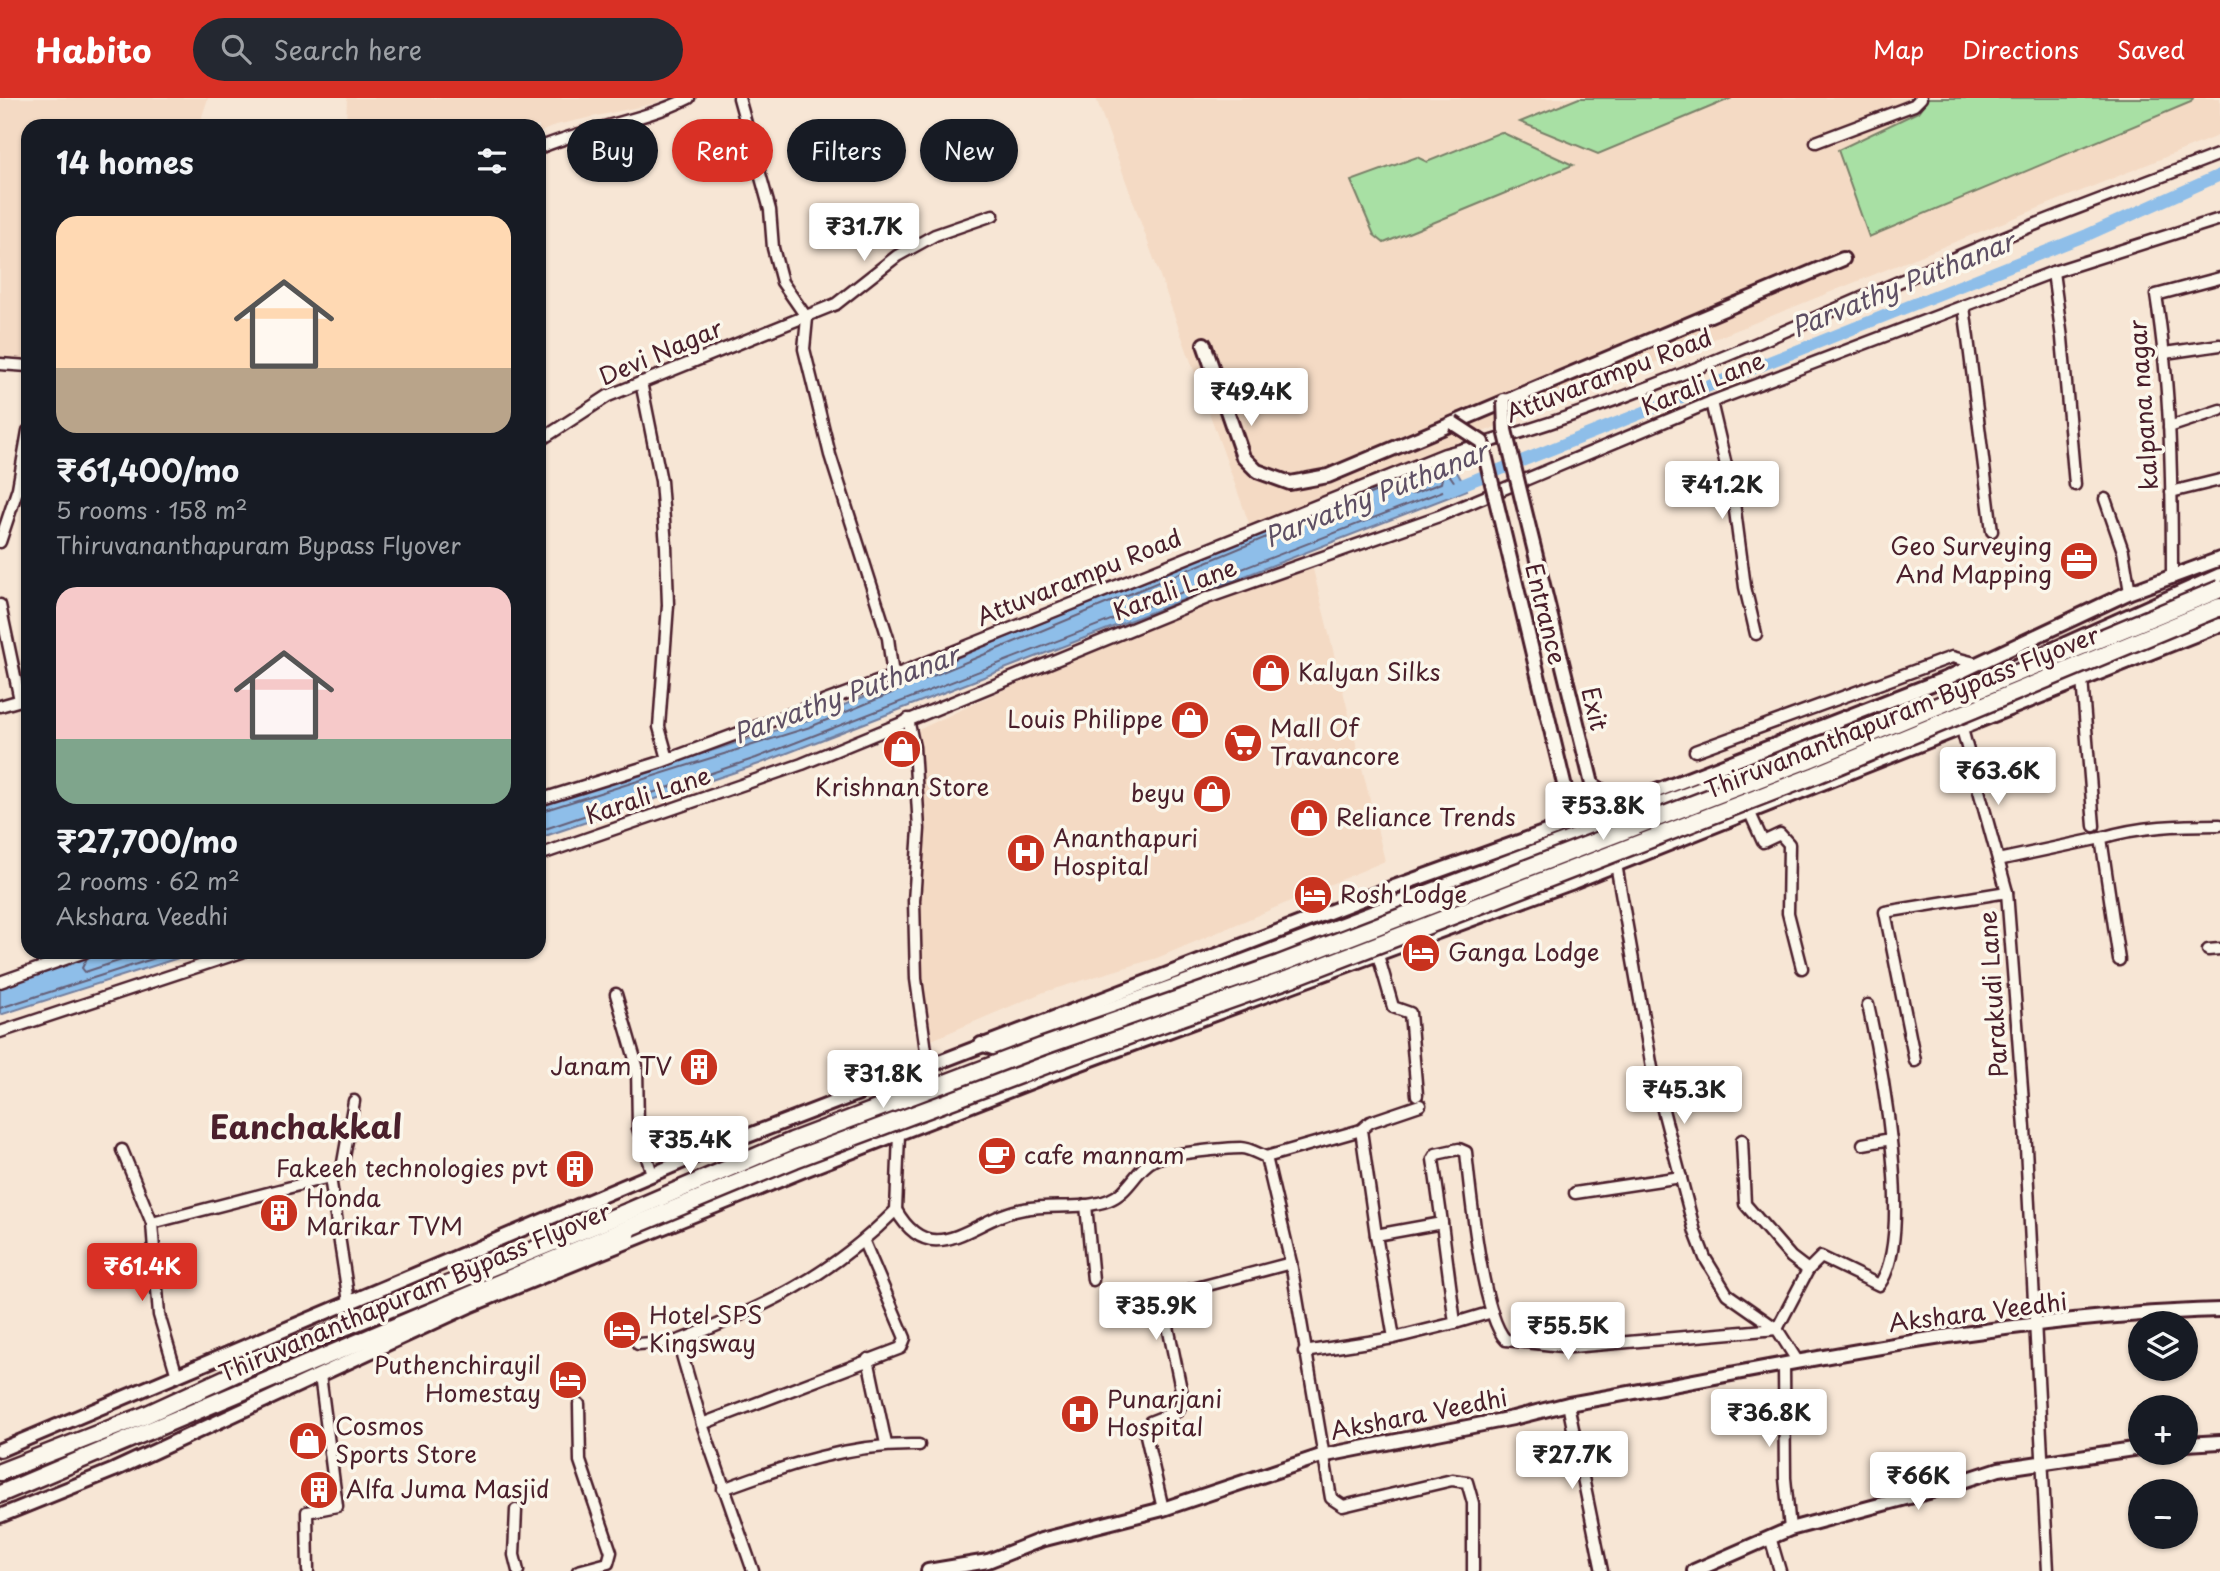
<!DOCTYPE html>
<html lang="en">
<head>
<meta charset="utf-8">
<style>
	body { margin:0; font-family:"Playpen Sans",sans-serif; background:#242831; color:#f1f3f6; height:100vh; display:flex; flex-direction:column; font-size:26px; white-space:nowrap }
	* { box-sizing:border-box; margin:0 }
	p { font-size:23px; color:#9ea1a6 }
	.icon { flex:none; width:38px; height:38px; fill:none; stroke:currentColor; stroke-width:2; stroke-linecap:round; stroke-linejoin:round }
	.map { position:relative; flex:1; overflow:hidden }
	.details { position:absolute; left:21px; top:21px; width:525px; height:840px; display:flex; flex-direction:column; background:#171b24; border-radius:21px; box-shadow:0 2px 5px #0004 }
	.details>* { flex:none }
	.hud { position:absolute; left:567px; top:21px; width:665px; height:63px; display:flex; gap:14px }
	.buttons { position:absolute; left:2128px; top:1213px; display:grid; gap:14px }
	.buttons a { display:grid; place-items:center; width:70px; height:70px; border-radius:50%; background:#171b24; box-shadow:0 2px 5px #0004; font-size:35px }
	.price { position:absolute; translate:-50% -60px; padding:0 16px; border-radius:7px; background:#fff; color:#222; font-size:23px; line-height:46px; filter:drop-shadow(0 2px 4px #0008) }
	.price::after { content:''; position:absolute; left:50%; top:42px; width:21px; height:16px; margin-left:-10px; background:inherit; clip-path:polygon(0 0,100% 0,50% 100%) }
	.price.on { background:#d93025; color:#fff }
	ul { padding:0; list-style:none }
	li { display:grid; align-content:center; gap:14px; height:371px; padding:0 35px }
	li span { display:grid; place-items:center; height:217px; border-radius:21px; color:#555 }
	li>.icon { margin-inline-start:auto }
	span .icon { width:126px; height:126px; fill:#fffc; stroke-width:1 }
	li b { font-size:30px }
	h2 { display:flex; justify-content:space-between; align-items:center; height:84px; padding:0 35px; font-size:30px }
	.tag { padding:0 24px; border-radius:32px; background:#171b24; box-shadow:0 2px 5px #0004; font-size:24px; line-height:63px }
	.tag.on { background:#d93025; color:#fff }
	header { display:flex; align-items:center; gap:42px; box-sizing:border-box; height:98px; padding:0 35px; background:#d93025; color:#fff }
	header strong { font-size:33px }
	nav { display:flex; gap:38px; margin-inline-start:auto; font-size:24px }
	.search { width:490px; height:63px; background:#242831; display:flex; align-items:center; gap:18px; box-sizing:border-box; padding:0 24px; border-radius:38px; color:#9ea1a6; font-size:26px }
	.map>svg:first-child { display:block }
	.built { fill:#f4dac4 }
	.green { fill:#a8e0a4; stroke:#798068; stroke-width:2 }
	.water { fill:#8ebee9; stroke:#737e9d; stroke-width:2 }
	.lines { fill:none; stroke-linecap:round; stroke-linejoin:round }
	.shore { stroke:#655f77; stroke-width:2 }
	.canal { stroke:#8ebee9; stroke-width:12 }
	.minor-casing { stroke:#4a1f2b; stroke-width:15 }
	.tertiary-casing { stroke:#4a1f2b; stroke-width:18 }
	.trunk-casing { stroke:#4a1f2b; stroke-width:21 }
	.minor { stroke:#fbf7ec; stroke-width:10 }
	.tertiary { stroke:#fbf7ec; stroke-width:12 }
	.trunk { stroke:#fbf7ec; stroke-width:16 }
	.tertiary-bridge-casing { stroke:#4a1f2b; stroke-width:18; stroke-linecap:butt }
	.trunk-bridge-casing { stroke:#4a1f2b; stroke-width:21; stroke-linecap:butt }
	.tertiary-bridge { stroke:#fbf7ec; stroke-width:12 }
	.trunk-bridge { stroke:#fbf7ec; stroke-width:16 }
	.labels { text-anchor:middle; stroke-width:7; stroke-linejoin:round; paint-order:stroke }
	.street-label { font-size:24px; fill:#4a1f2b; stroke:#fbf7ec }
	.poi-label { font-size:24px; fill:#4a1f2b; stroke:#fbf7ec; text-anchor:start }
	.water-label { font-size:26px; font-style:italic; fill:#5e4f64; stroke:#fbf7ec }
	.district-label { font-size:32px; font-weight:bold; fill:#4a1f2b; stroke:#fbf7ec }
</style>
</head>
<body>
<header>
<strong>Habito</strong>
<div class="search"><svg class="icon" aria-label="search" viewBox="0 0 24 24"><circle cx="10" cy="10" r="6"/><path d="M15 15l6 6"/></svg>Search here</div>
<nav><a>Map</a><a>Directions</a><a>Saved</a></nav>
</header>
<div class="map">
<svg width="2220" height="1473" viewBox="0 0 2220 1473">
	<rect width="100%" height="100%" fill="#f7e6d5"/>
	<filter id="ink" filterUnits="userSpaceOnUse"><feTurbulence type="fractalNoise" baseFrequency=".0143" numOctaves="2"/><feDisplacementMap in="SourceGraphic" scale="14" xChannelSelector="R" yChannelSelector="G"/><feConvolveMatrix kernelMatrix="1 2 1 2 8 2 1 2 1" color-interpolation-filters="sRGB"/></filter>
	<g filter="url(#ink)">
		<g class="built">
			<path d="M0,0H208L199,28H28V262L0,258Z"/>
			<path d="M347,0H665L656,5L556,27L539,35V28H346Z"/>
			<path d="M1096,0H2220V37L1250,428Z"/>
			<path d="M1312,467L1385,763L1157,860L1044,894L927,944L913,804L924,707L914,634L1099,547Z"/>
		</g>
		<g class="green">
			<path d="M1579,0H1732L1598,56L1520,24Z"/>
			<path d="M1928,0H2193L2191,4L1869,139L1838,52L1918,14Z"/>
			<path d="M1501,34L1573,67L1384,145L1374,137L1351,83L1417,59L1427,64Z"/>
		</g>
		<g class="water">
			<path d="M1447,356L1467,392L759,666L539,740V708L808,622Z"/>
			<path d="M81,854H197L0,917V881Z"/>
		</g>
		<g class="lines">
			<g class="shore">
				<path d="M1438,377L1442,380L1441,385L1412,396L1408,394L1409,389Z"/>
				<path d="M539,714L810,629L1442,366L1455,385L1453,389L756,660L539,733"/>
				<path d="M87,860L82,870L85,874L146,854"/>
				<path d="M0,910L174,854"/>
			</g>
			<path class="canal" d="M1449,392L2087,137L2220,77"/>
			<g class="minor-casing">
				<g id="minor">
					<path d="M739,0L770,112L773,150L782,184L807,220L804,251L813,287L830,357L888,540L893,578"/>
					<path d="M1816,44L1914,7L1921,0"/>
					<path d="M539,50C588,29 641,24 689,0"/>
					<path d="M2053,174L2062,240L2075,387"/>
					<path d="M1964,208L1992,433"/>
					<path d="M2165,255L2220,247"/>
					<path d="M0,266L28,268"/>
					<path d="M641,284L661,383L666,448L668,507L659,629L668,661"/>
					<path d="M1711,304L1733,397L1745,489L1756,536"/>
					<path d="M2169,329L2220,312"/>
					<path d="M539,343L608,298L836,206L897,158L935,137L993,117"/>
					<path d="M2171,394L2220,382"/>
					<path d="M2105,401L2123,453L2130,494"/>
					<path d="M0,444L18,390L28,333"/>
					<path d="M2172,480C2172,385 2171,291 2156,197L2220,180"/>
					<path d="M0,507L20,602"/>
					<path d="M2082,581L2094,728"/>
					<path d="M0,608L28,600"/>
					<path d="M908,621L914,649L919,731L914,803L916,881L928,967L925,986L927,996"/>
					<path d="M1962,631L2007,794"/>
					<path d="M1695,653L1952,559L1975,565"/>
					<path d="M539,702L661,664L893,578L1445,356C1627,309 1800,225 1973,152C2054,117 2138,88 2220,56"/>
					<path d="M1749,713L1763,744L1780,736L1789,746L1788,815L1802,870"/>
					<path d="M539,757L802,666L1207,500L1439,418L1711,304L2053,174L2220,121"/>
					<path d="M1998,762L2101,740"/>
					<path d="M1616,766L1652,970L1695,1134L1705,1160L1727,1196L1777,1231L1798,1264"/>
					<path d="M2208,852L2220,851"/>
					<path d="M1378,857L1393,909L1410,915L1417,997"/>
					<path d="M2119,862L2101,740C2140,728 2180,727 2220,727"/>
					<path d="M0,884L85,854"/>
					<path d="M616,896L637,968L638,1030L652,1076"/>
					<path d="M0,934L242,854"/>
					<path d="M1915,963L1885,814L2007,794L2025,1030L2048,1473"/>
					<path d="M1361,1032L1376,1137"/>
					<path d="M1742,1042L1745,1106L1791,1159L1808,1172"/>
					<path d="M1863,1046L1891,1041"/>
					<path d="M122,1052L152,1125L159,1217L177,1278"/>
					<path d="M1266,1059L1361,1032L1370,1024L1420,1007"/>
					<path d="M330,1079L349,1204"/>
					<path d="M1575,1095L1681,1079"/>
					<path d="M1086,1107L1093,1182"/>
					<path d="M896,1112C933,1177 975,1118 1024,1111C1052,1106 1083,1112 1109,1102C1130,1094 1136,1070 1156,1061C1167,1056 1227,1050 1241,1050C1249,1050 1258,1056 1266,1059L1291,1165L1331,1400L1343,1408L1452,1382L1467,1384L1473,1405V1473"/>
					<path d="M152,1125L341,1076L354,1003"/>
					<path d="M1442,1125L1433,1061L1436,1056L1459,1051L1466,1054C1470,1092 1482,1219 1506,1242L1571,1249L1777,1231L1808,1172L1821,1159L1879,1187C1915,1140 1881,965 1868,907"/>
					<path d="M1455,1225L1492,1214"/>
					<path d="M638,1246L678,1243"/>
					<path d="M1304,1254L1394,1240L1376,1137L1442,1125L1455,1225L1394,1240"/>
					<path d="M868,1261L886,1346"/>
					<path d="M1784,1268L1785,1380L1790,1431"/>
					<path d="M1568,1306L1602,1473"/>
					<path d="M702,1326L901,1250L905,1240L864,1144"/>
					<path d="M723,1391C788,1367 849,1345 919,1347"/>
					<path d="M1163,1411L1145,1333L1150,1324L1178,1313L1183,1301L1165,1214L1170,1197L1291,1165"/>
					<path d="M516,1412L514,1457L518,1473"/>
					<path d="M1770,1439L1780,1473"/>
					<path d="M308,1473L307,1414L337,1408L320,1277"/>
					<path d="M578,1473L608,1465L611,1454L580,1363L579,1306"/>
					<path d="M753,1473L702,1326L678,1243C767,1208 828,1180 896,1112L899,1036C907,1014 896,1000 880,987"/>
				</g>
			</g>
			<g class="tertiary-casing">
				<g id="tertiary">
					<path d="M1204,246L1243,359L1257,373L1290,385L1328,378L1843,161"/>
					<path d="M2016,568L2220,477"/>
					<path d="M981,946L996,951L1241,864L1922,607"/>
					<path d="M2186,1346L2220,1344"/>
					<path d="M0,1352L698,1057L1391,790L1626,705L1947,580L2130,494L2220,461"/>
					<path d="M0,1418L114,1372L469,1208L802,1073L1046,978L1573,784L2220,527"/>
					<path d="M928,1473L988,1463L1041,1442L1163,1411L1321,1358L1513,1320L1568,1306C1784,1268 2000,1218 2220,1212"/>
					<path d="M1694,1473L1790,1431L1932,1393L1999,1371L2140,1350"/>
				</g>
			</g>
			<g class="trunk-casing">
				<g id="trunk">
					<path d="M0,1374L143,1318L287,1252L627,1114"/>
					<path d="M0,1396L631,1129"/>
				</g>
			</g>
			<use href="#minor" class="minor"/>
			<use href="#tertiary" class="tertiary"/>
			<use href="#trunk" class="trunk"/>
			<g class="tertiary-bridge-casing">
				<g id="tertiary-bridge">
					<path d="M1504,302L1505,332L1592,686L1610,699L1626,705"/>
					<path d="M1453,325L1482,344L1565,690V709L1554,731"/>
				</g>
			</g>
			<g class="trunk-bridge-casing">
				<g id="trunk-bridge">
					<path d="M627,1114L792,1043L1041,949L1279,866L1807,662L2220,491"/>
					<path d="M631,1129L795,1061L1046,967L1289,881L1816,677L2220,509"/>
				</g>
			</g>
			<use href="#tertiary-bridge" class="tertiary-bridge"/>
			<use href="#trunk-bridge" class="trunk-bridge"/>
		</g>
	</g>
	<defs>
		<g id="office-disc" transform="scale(2.0125)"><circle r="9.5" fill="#c8321e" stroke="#fbf7ec"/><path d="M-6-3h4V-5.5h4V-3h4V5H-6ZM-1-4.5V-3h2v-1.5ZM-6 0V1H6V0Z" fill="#fff"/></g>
		<g id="shop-disc" transform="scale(2.0125)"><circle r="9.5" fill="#c8321e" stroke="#fbf7ec"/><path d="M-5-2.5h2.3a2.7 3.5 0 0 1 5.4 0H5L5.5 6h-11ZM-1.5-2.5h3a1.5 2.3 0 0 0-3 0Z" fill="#fff"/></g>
		<g id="supermarket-disc" transform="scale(2.0125)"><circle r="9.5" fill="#c8321e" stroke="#fbf7ec"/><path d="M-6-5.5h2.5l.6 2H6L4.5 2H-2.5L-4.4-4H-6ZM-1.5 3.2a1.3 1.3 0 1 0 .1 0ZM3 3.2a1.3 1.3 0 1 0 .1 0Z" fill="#fff"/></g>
		<g id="hospital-disc" transform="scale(2.0125)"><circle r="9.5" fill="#c8321e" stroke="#fbf7ec"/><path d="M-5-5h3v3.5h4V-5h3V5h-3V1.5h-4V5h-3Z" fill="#fff"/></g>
		<g id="hotel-disc" transform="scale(2.0125)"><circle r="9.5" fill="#c8321e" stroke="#fbf7ec"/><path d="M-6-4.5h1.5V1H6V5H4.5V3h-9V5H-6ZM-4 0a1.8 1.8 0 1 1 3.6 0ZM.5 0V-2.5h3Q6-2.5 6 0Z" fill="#fff"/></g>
		<g id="building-disc" transform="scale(2.0125)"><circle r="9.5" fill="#c8321e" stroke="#fbf7ec"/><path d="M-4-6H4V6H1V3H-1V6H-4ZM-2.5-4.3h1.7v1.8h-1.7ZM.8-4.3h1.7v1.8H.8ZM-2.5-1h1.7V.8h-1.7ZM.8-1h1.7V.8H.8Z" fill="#fff"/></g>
		<g id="cafe-disc" transform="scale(2.0125)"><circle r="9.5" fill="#c8321e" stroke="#fbf7ec"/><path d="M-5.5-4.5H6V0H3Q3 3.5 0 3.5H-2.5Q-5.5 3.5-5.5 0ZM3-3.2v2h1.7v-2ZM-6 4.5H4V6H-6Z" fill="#fff"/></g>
	</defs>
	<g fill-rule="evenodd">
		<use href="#office-disc" x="2079" y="463"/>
		<use href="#shop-disc" x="1271" y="575"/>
		<use href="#shop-disc" x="1190" y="622"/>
		<use href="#supermarket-disc" x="1243" y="645"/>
		<use href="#shop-disc" x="902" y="651"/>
		<use href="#shop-disc" x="1212" y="696"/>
		<use href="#shop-disc" x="1309" y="720"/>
		<use href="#hospital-disc" x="1026" y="755"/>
		<use href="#hotel-disc" x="1313" y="797"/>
		<use href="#hotel-disc" x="1421" y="855"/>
		<use href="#building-disc" x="699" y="969"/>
		<use href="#cafe-disc" x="997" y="1058"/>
		<use href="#building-disc" x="575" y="1071"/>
		<use href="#building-disc" x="279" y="1115"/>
		<use href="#hotel-disc" x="622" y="1232"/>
		<use href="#hotel-disc" x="568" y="1282"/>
		<use href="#hospital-disc" x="1080" y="1316"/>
		<use href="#shop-disc" x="308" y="1343"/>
		<use href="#building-disc" x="319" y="1392"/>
	</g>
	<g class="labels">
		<g class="street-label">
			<text transform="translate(661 255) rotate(-23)" y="8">Devi Nagar</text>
			<text transform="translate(1609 278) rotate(-21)" y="8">Attuvarampu Road</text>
			<text transform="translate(1703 286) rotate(-22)" y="8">Karali Lane</text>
			<text transform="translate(2144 307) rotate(-94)" y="8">kalpana nagar</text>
			<text transform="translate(1079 480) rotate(-22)" y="8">Attuvarampu Road</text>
			<text transform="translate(1175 492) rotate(-21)" y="8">Karali Lane</text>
			<text transform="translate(1545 516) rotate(76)" y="8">Entrance</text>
			<text transform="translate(1594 611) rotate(77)" y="8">Exit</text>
			<text transform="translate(1902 615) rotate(-22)" y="8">Thiruvananthapuram Bypass Flyover</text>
			<text transform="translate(648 698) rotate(-19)" y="8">Karali Lane</text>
			<text transform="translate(1994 896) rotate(-94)" y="8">Parakudi Lane</text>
			<text transform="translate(415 1195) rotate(-23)" y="8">Thiruvananthapuram Bypass Flyover</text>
			<text transform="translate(1978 1215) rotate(-7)" y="8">Akshara Veedhi</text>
			<text transform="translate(1419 1317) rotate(-11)" y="8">Akshara Veedhi</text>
		</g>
		<g class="poi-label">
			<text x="2052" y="457" text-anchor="end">Geo Surveying<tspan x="2052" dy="28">And Mapping</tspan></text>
			<text x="1298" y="583">Kalyan Silks</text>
			<text x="1163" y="630" text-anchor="end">Louis Philippe</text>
			<text x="1270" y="639">Mall Of<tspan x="1270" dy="28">Travancore</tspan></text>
			<text x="902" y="698" text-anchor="middle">Krishnan Store</text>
			<text x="1185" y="704" text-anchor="end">beyu</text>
			<text x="1336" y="728">Reliance Trends</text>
			<text x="1053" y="749">Ananthapuri<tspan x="1053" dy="28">Hospital</tspan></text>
			<text x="1340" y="805">Rosh Lodge</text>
			<text x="1448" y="863">Ganga Lodge</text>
			<text x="672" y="977" text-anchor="end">Janam TV</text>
			<text x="1024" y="1066">cafe mannam</text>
			<text x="548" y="1079" text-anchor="end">Fakeeh technologies pvt</text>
			<text x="306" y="1109">Honda<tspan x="306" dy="28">Marikar TVM</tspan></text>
			<text x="649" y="1226">Hotel SPS<tspan x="649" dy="28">Kingsway</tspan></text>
			<text x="541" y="1276" text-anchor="end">Puthenchirayil<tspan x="541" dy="28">Homestay</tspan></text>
			<text x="1107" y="1310">Punarjani<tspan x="1107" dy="28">Hospital</tspan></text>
			<text x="335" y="1337">Cosmos<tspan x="335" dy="28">Sports Store</tspan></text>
			<text x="346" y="1400">Alfa Juma Masjid</text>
		</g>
		<g class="water-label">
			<text transform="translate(1903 187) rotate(-22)" y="9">Parvathy Puthanar</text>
			<text transform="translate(1376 397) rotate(-22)" y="9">Parvathy Puthanar</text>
			<text transform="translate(846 597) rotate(-20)" y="9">Parvathy Puthanar</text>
		</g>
		<g class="district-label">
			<text x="306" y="1041">Eanchakkal</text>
		</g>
	</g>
</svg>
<div class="buttons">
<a><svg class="icon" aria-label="layers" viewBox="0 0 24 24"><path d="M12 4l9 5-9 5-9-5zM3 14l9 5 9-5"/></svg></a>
<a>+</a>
<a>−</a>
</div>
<b class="price" style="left:864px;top:165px">₹31.7K</b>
<b class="price" style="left:1251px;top:330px">₹49.4K</b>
<b class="price" style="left:1722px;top:423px">₹41.2K</b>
<b class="price" style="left:1998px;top:709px">₹63.6K</b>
<b class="price" style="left:1603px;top:744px">₹53.8K</b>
<b class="price" style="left:883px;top:1012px">₹31.8K</b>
<b class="price" style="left:1684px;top:1028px">₹45.3K</b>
<b class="price" style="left:690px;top:1078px">₹35.4K</b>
<b class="price on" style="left:142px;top:1205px">₹61.4K</b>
<b class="price" style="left:1156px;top:1244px">₹35.9K</b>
<b class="price" style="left:1568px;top:1264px">₹55.5K</b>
<b class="price" style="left:1769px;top:1351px">₹36.8K</b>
<b class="price" style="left:1572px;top:1393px">₹27.7K</b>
<b class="price" style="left:1918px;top:1414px">₹66K</b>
<div class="hud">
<a class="tag">Buy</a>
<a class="tag on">Rent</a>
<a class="tag">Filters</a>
<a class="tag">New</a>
</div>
<section class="details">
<h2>14 homes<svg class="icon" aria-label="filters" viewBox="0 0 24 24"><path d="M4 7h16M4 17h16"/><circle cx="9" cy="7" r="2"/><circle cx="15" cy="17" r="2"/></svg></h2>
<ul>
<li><span style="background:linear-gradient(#ffd9b3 70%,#b9a48a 0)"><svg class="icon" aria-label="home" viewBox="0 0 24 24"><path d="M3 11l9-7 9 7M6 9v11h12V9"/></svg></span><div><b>₹61,400/mo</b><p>5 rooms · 158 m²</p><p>Thiruvananthapuram Bypass Flyover</p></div></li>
<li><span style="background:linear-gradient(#f6c9c9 70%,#7fa58c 0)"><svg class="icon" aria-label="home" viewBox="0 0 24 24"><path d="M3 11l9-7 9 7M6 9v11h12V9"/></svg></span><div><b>₹27,700/mo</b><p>2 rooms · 62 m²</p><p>Akshara Veedhi</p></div></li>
</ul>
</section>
</div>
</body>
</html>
